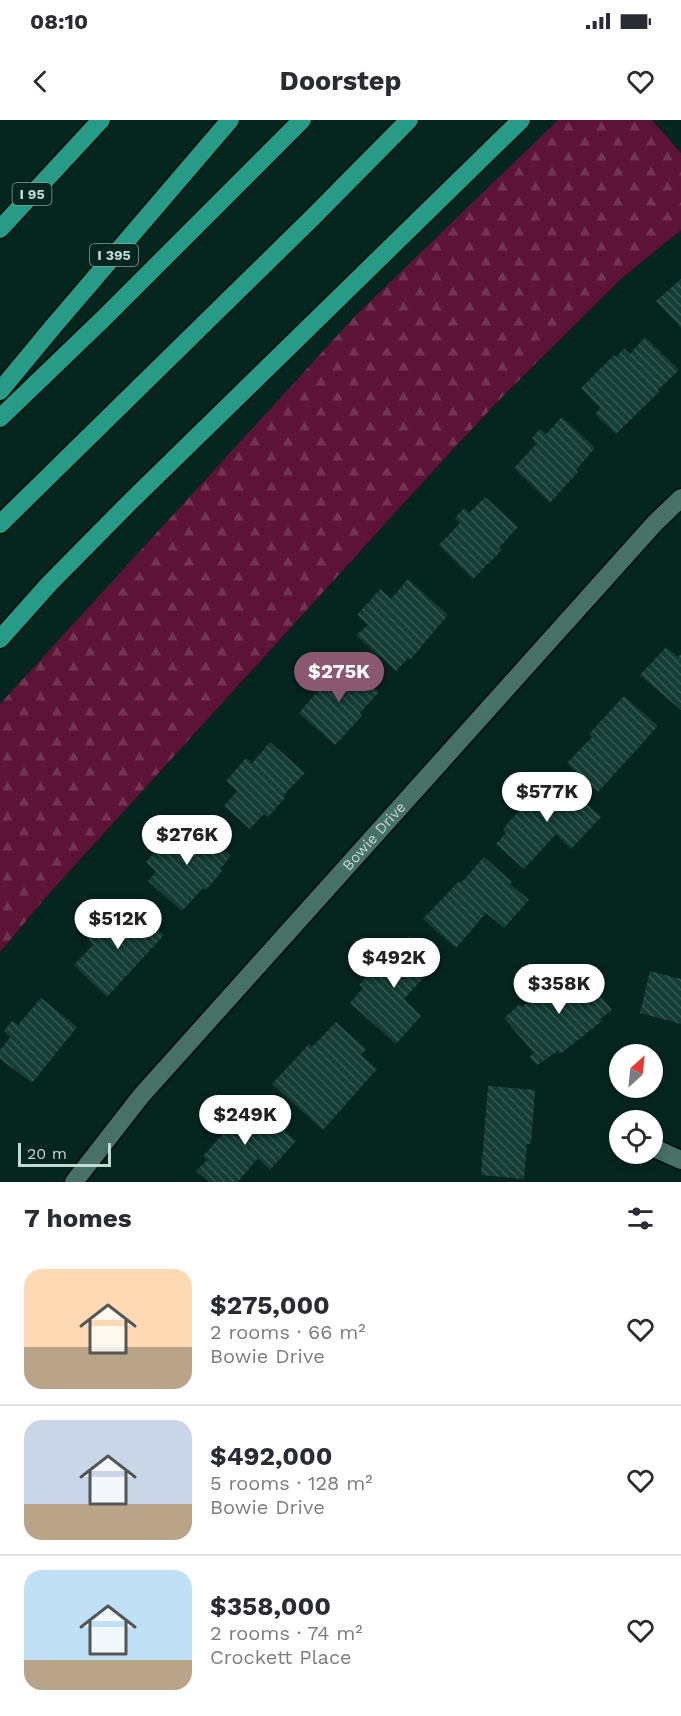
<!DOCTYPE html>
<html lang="en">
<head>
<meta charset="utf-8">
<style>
	body { margin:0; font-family:"Work Sans",sans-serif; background:#f7f7f7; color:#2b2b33; height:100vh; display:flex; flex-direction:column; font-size:22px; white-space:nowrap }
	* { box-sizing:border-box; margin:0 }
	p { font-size:20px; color:#7c7c81 }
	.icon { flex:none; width:33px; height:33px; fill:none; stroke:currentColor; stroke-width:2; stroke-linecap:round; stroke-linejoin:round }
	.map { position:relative; height:1062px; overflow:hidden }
	.sheet { display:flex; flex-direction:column; background:#fff; flex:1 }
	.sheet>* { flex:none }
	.needle { width:39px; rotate:27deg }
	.controls { position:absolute; left:609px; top:924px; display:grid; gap:12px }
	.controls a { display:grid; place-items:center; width:54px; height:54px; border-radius:50%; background:#fff; box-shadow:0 3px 9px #0003; font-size:30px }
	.scale { position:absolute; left:18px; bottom:15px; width:93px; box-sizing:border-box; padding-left:6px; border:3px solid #c2d8d2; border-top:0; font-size:16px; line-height:21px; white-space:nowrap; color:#c2d8d2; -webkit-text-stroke:4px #05251f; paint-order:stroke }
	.price { position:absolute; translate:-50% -51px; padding:0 14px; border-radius:21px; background:#fff; color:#222; font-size:20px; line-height:39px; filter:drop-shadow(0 2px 3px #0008) }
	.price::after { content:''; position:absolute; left:50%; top:36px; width:18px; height:14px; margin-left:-9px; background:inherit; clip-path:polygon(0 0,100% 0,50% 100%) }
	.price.selected { background:#8a5871; color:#fff }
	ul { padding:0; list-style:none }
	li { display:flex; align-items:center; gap:18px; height:150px; padding:0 24px }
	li+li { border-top:2px solid #e1e1e2 }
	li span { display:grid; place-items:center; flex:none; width:168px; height:120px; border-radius:18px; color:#555 }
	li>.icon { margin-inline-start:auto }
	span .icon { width:72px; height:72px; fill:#fffc; stroke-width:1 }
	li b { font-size:26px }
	h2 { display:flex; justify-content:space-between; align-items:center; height:72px; padding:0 24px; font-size:26px }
	.status { display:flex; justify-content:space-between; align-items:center; height:42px; padding:0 30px; background:#fff; direction:ltr }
	.status svg { height:16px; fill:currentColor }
	header { display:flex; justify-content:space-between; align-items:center; height:78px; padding:0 24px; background:#fff; font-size:27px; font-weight:700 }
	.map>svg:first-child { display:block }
	.forest { fill:url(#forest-firs) }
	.building { fill:url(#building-back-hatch) }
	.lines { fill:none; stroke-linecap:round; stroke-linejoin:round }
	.minor-casing { stroke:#000d09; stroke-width:21 }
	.motorway-casing { stroke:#000d09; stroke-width:21 }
	.minor { stroke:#477066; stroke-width:18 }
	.motorway { stroke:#279b85; stroke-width:18 }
	.labels { text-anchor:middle; stroke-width:5; stroke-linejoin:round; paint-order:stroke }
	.shield { fill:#05251f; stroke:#89a29c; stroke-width:1.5 }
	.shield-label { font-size:14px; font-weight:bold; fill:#c2d8d2 }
	.street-label { font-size:15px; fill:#c2d8d2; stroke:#05251f }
</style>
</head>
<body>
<div class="status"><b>08:10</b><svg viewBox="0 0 49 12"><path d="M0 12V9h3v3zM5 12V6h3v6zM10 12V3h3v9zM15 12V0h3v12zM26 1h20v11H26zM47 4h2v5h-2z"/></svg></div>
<header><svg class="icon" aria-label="back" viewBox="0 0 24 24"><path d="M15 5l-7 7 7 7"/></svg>Doorstep<svg class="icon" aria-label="heart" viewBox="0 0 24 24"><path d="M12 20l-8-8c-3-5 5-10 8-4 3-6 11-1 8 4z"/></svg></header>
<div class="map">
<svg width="681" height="1062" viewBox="0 0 681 1062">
	<defs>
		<pattern id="forest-firs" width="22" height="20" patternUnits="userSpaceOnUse" patternTransform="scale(1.5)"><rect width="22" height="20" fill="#5d1237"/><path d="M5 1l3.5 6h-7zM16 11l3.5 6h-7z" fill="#733453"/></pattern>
		<pattern id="building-back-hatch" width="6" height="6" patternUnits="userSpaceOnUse" patternTransform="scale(1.5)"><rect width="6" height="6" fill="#143e35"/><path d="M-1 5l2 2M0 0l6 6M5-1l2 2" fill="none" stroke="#355951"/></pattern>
	</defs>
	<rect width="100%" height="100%" fill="#05251f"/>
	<path class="forest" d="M558,0H652L681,33V110L622,158L504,275L453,329L45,778L0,832V584L355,196Z"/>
	<g class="building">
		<path d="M681,159V208L656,181Z"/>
		<path d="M645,217L679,250L658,270L659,272L616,314L595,294L600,288L581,268L614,235L616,237L624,228L630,234Z"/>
		<path d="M562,297L595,328L576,350L578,352L550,383L514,348L537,323L532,318L540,309L546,314Z"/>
		<path d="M485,377L518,407L499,428L502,430L473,459L439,425L460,403L455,398L464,388L469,393Z"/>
		<path d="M408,459L448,495L410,540L408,538L396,551L356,515L368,505L357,495L380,469L391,479Z"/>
		<path d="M666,527L678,537L681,534V590L640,555Z"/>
		<path d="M344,541L379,572L360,593L362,596L335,625L299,593L320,568L315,564L324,554L330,558Z"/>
		<path d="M624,576L658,606L598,672L567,643L592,617L589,614Z"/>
		<path d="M270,622L305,653L283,676L285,678L268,697L264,694L250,709L224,686L237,671L226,661L246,638L252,643Z"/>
		<path d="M556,656L601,697L571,729L556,714L524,749L496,724L506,713L503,709L539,668L544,671Z"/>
		<path d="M197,704L231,736L220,749L222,751L206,770L203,768L182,791L148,761L156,752L146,742L166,719L171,724L179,716L183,720Z"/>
		<path d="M484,737L512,762L510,764L529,780L504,808L486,793L456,828L423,799L459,761L461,763Z"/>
		<path d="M128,783L164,815L107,877L74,845L93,825L88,819L96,811L101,815Z"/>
		<path d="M409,816L438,842L404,879L421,896L396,924L350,883L363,868L359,865L397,825L399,827Z"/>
		<path d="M572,846L582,858L585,855L612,890L600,899L602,901L560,934L558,931L537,945L529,937L534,933L504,898L520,884L522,887Z"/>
		<path d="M650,851L681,859V904L640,893Z"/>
		<path d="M41,878L77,907L32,963L0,939V930L10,917L4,911L12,901L18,905Z"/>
		<path d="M336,902L366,929L361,935L377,949L323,1010L272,964L309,924L312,927Z"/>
		<path d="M488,966L535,970L531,1024H527L524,1059L481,1055Z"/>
		<path d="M251,982L296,1021L270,1050L258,1038L238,1062H209L196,1051L207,1040L203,1036L230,1006L225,1001L236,989L241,993Z"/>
	</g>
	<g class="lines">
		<g class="minor-casing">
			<g id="minor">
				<path d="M652,1027L681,1040"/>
				<path id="s1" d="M74,1062L141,976L655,403L681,378"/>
			</g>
		</g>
		<g class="motorway-casing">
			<g id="motorway">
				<path d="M0,109L101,0"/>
				<path d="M0,271L52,208L230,0"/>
				<path d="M0,298L105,197L302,0"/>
				<path d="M0,404L312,98L409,0"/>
				<path d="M0,519L49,464L130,382L521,0"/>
			</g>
		</g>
		<use href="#minor" class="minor"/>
		<use href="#motorway" class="motorway"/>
	</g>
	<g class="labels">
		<g class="shield">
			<rect x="12.5" y="63" width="39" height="22" rx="4.5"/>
			<rect x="90" y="124" width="48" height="22" rx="4.5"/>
		</g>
		<g class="shield-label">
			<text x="32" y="79">I 95</text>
			<text x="114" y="140">I 395</text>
		</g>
		<g class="street-label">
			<text dy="5" stroke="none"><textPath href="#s1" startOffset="458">Bowie Drive</textPath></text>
		</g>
	</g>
</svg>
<div class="controls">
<a><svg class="needle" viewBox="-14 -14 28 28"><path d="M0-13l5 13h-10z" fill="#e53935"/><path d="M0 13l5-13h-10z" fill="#7c7c81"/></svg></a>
<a><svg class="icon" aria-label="locate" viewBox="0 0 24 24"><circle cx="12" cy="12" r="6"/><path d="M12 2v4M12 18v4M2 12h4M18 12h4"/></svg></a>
</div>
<div class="scale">20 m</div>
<b class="price selected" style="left:339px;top:583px">$275K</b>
<b class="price" style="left:547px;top:703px">$577K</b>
<b class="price" style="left:187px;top:746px">$276K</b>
<b class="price" style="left:118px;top:830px">$512K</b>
<b class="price" style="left:394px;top:869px">$492K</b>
<b class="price" style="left:559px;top:895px">$358K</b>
<b class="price" style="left:245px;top:1026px">$249K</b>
</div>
<section class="sheet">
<h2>7 homes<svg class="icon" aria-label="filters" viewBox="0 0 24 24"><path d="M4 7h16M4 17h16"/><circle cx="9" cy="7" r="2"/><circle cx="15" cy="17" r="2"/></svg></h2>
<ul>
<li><span style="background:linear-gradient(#ffd9b3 65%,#b9a48a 0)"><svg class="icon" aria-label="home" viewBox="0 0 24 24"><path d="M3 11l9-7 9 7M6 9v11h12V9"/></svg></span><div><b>$275,000</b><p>2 rooms · 66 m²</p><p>Bowie Drive</p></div><svg class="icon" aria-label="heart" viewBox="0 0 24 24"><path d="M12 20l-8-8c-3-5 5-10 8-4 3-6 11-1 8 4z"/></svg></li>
<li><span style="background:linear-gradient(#c9d6e8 70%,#b9a48a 0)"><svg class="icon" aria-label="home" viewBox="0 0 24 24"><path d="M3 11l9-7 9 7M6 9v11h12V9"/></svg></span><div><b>$492,000</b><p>5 rooms · 128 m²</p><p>Bowie Drive</p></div><svg class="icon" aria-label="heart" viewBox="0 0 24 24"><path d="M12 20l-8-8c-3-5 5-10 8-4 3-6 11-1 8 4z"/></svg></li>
<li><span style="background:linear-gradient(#bfe0f5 75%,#b9a48a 0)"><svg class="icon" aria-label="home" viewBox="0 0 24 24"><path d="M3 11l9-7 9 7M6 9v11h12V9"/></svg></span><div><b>$358,000</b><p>2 rooms · 74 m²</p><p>Crockett Place</p></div><svg class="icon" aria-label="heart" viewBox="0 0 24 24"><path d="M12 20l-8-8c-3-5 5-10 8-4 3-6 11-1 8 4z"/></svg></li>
</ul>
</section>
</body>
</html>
